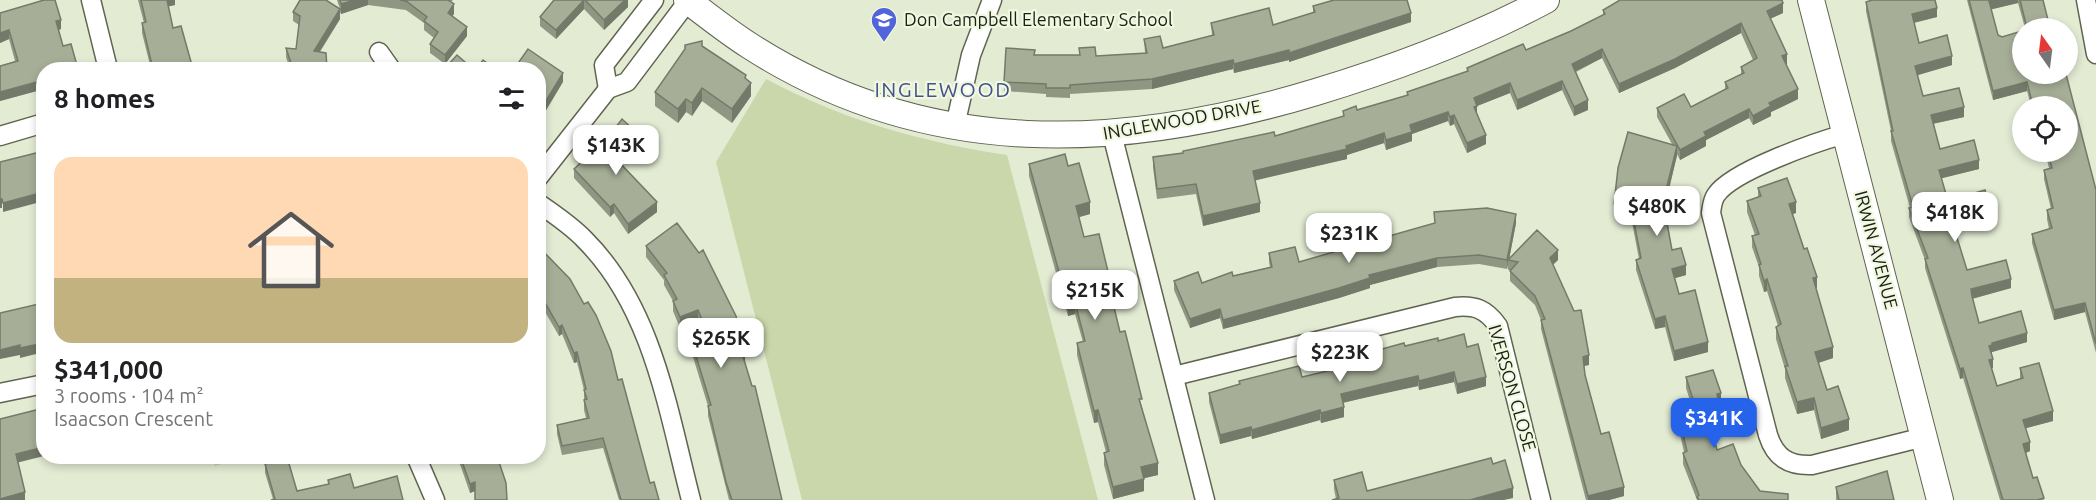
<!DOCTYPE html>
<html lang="en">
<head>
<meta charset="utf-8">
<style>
	body { margin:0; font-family:Ubuntu,sans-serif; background:#f2f2f2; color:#202124; height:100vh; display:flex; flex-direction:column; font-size:22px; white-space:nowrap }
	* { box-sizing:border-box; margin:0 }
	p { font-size:20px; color:#757577 }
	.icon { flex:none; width:33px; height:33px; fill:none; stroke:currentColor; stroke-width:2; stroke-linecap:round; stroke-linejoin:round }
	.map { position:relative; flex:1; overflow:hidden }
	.sheet { position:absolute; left:36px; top:62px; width:510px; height:402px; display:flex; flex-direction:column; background:#fff; border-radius:24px; box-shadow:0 3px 9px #0003 }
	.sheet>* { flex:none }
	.needle { width:39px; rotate:346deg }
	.tools { position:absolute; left:2012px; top:18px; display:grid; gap:12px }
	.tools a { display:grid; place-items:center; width:66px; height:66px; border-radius:50%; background:#fff; box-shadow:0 3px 9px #0003; font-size:30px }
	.price { position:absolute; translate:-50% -51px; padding:0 14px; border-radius:12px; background:#fff; color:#222; font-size:20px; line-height:39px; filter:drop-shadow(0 2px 3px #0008) }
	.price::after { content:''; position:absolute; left:50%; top:36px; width:18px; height:14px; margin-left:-9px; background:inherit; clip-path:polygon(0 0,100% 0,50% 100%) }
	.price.on { background:#2563eb; color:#fff }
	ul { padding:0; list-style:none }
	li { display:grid; align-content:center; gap:12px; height:318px; padding:0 18px }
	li+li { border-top:2px solid #e0e0e0 }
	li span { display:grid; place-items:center; height:186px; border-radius:18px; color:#555 }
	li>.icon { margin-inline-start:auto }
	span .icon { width:108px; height:108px; fill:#fffc; stroke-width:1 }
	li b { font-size:26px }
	h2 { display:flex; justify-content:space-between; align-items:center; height:72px; padding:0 18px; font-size:26px }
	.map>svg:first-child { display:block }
	.green { fill:#c9d7aa }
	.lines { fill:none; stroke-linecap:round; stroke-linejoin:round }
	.street-casing { stroke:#5f6550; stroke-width:21 }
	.secondary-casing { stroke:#5f6550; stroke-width:28 }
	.street { stroke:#fff; stroke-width:18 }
	.secondary { stroke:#fff; stroke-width:26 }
	.wall { fill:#8f9682 }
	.shaded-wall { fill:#747a6a }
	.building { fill:#a6ae97; stroke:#747a6a; stroke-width:1.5 }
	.labels { text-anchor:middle; stroke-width:4.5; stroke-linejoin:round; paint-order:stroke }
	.poi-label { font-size:18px; fill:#1c1f16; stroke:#f0f8e0; text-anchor:start }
	.street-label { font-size:18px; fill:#1c1f16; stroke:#f0f8e0 }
	.quarter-label { font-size:21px; letter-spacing:1.5px; fill:#45528e; stroke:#f0f8e0 }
</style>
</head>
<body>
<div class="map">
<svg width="2096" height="500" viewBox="0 0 2096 500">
	<rect width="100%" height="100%" fill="#e3ebd3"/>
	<g class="green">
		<path d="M766,79C843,120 921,142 1007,155L1098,500H802L716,162Z"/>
		<path d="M212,456H249L215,466Z"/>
	</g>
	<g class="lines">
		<g class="street-casing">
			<g id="street">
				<path d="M91,0L108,69"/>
				<path d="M2086,0L2096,54"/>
				<path d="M379,52L391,69"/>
				<path d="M608,89L604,65L654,0"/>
				<path d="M955,126L971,55L992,0"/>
				<path d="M1112,134L1205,500"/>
				<path d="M1845,134C1816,142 1732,171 1716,195C1712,201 1712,207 1711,213L1768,435C1775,457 1788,466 1812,465L1924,437"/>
				<path d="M0,136L44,123"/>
				<path d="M538,178L608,89L627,82L688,1"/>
				<path d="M538,203C554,214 572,226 585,240C653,308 668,411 691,500"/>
				<path d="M1174,376L1455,307C1475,305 1486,309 1498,326L1541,500"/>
				<path d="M0,393L44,384"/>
				<path d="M416,456L435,500"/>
			</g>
		</g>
		<g class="secondary-casing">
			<g id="secondary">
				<path d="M687,0C708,16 728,32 750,46C928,160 1121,151 1316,92C1395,68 1473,39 1546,0"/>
				<path d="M1811,0L1940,500"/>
			</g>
		</g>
		<use href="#street" class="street"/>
		<use href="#secondary" class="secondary"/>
	</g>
	<g class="wall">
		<path d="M138,0H175V5L168,6L173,28L193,69H151L142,33V23H144Z"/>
		<path d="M337,0H453L451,2L454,14L452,16L467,36L445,64L430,53V44L434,38L424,30V23L406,10L368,5L341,14L340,12V19L320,52L327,69H290L286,57V48L296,49L299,25L293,21V12L340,9Z"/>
		<path d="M554,0H628V7L604,30L584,9L556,39L540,26V17Z"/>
		<path d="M1967,0H2043L2050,28H2025L2018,3L1991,9L1998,35L2002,37L2022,31V74H2066L2096,190V353L2085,312L2054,320L2032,243V234L2049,229L2047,219V210L2051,209L2044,179V170L2049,168L2045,152H2067V106H2031L2027,91L1993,100Z"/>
		<path d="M1866,2L1937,17L1914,23L1919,43L1952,65L1917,75L1923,96L1964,117L1933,124L1940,149L1979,169L1941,178L1948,201L1989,214L1953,224L1967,270L2011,288L1972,299L1979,323L2027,342L1992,352V355L1993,368H1992L1997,386L2020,379V368L2053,421L2026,428L2030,451L2026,453L2033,478L2044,500H2000L1963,378L1960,379L1929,281L1925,268V260L1909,217V208H1910L1891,141V131L1866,11Z"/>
		<path d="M1313,6L1411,22L1289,62V60L1234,73L1233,69L1152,89L1070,94V98L1046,97V94L1004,91V82L1035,55L1096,56L1145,53L1144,39L1163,48L1212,35L1211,23L1273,25L1313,13Z"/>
		<path d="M1603,10L1783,13L1770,19L1787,64H1786L1798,99L1771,112V116L1753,125L1749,118L1706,140V146L1680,160L1677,154L1665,208L1672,250L1686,275L1675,278L1679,294L1708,352L1674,361L1665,327L1655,329L1636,270V260L1639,259L1631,217L1614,214V204L1672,144L1657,117V108L1691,107L1725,89V82L1741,74V67L1753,60L1741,33L1675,68L1619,93L1602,58L1576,72L1588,110L1574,116L1562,90L1517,110L1510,93L1477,106V115L1486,144L1467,153L1454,124L1450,126L1448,121L1412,134V141L1386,150L1384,143L1347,155V159L1255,180L1260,212L1203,226L1196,194L1157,199L1153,167V157L1183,153L1275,136L1343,117V111L1357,110L1407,95V92L1467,72V68L1526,50L1571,31L1603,15Z"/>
		<path d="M0,13L61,29L58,30L44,69V89L0,101V66L15,61L9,39L0,43Z"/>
		<path d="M685,45L702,46L746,79L751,96L732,123L702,101L692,116L686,112L678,123L655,106V92L685,50Z"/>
		<path d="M637,143L620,163L657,212L628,234L614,213L610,217L574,178V169L599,149Z"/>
		<path d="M1029,164L1068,166L1090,214L1079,217L1084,237L1110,292L1099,295L1102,309L1120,332L1142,407L1158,475L1143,478L1144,491L1113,499L1104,465V453L1106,452L1098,422L1094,423L1077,355V343L1083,342L1075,314L1068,316L1029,176Z"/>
		<path d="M1758,188L1796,213L1793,214L1817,288H1816L1833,358L1818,363L1827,390L1849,430L1821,439L1814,410L1797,414L1785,378V369L1776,339V327L1778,326L1767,291L1764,292L1759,276V267L1752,247V236L1755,235L1747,212V201L1758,197Z"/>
		<path d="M1434,212L1516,223L1509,259L1558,260L1553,265L1589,365L1584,366L1585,375L1601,434L1624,496L1609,500H1586L1541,329V320L1535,305L1510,281V271L1511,270H1508V265L1507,269L1479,264L1437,267L1370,285V288L1339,298L1223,329L1220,318L1190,328L1174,290V281L1202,283L1270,267L1269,262V253L1299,262L1336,252V246L1361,244L1435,224Z"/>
		<path d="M538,246L618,380L650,483L659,500H619L603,448L562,455L557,434V425L586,418L584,410V390L577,362L574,363L562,334L559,336L544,310Z"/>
		<path d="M646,246L745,360H744L782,500H729L708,416V406L693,357V346L707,343L698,320L680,328L673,311V301L664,285V280L646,257Z"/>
		<path d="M1438,341L1467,347L1486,386L1457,394L1454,382L1419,390L1418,386L1383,393L1343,403L1344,417L1321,423L1320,420L1252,439L1251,436L1220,444L1209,402V393L1239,385V381L1302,377L1342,367V360L1405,346Z"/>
		<path d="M1686,377L1721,404H1720L1723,430L1712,433L1717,450L1741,465L1760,491L1788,500H1697L1683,464V453L1684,452L1677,421V410L1692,407L1686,388Z"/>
		<path d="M456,456H511L499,461L475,491L470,493L461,467Z"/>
		<path d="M265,464L297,491L328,484V480L354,488L273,499L265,473Z"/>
		<path d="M1493,464L1513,498L1336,499L1334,489V480L1367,491Z"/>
		<path d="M1836,487L1894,500H1836Z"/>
	</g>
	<g class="shaded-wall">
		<path d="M166,0H175V5L166,7Z"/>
		<path d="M355,0H368V5L341,14V4Z"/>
		<path d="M584,0V9L556,39V30Z"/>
		<path d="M625,0H628V7L604,30V20Z"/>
		<path d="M1991,0H2018V3L1989,10V1Z"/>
		<path d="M1783,3V13L1767,20V11Z"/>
		<path d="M454,4V14L448,22V13Z"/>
		<path d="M1937,8V17L1912,23V14Z"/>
		<path d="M340,9V19L314,60V51Z"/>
		<path d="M1411,13V22L1289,62V53Z"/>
		<path d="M61,20V29L56,31V21Z"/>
		<path d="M1741,23V33L1675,68L1619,93V84Z"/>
		<path d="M467,27V36L445,64V55Z"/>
		<path d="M9,30V39L0,43V33Z"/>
		<path d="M1602,49V58L1572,73V64Z"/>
		<path d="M1289,50V60L1234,73V64Z"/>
		<path d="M1787,54V64L1782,66V56Z"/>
		<path d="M1952,56V65L1915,76V66Z"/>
		<path d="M1233,60V69L1152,89V79Z"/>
		<path d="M563,73V82L538,124V114Z"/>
		<path d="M746,75V89L751,83V96L732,123V109Z"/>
		<path d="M44,80V89L0,101V92Z"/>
		<path d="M1562,81V90L1517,110V100Z"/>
		<path d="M2027,82V91L1993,100V91Z"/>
		<path d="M1510,83V93L1477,106V116L1474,117V98Z"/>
		<path d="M702,88V101L692,116V103Z"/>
		<path d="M1798,89V99L1771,112V116L1753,125V116L1769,103Z"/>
		<path d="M686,99V112L678,123V109Z"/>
		<path d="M1588,100V110L1574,116V107Z"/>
		<path d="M1964,107V117L1931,124V115Z"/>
		<path d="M1749,109V118L1706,140V146L1680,160V150L1704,132Z"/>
		<path d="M1448,112V121L1412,134V141L1386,150V140L1410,125Z"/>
		<path d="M1454,115V124L1450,126V117Z"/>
		<path d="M637,133V143L617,167V158Z"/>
		<path d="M1384,133V143L1347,155V159L1253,181V171L1346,146Z"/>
		<path d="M1486,135V144L1467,153V143Z"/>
		<path d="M1677,146V156L1663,212V202Z"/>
		<path d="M1979,160V169L1939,179V170Z"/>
		<path d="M44,192V201L3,212V203Z"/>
		<rect x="0" y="199" width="2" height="9"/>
		<path d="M657,202V212L628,234V224Z"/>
		<path d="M1090,202V214L1076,218V206Z"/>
		<path d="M1796,202V213L1789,215V204Z"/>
		<path d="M1260,203V212L1203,226V216Z"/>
		<path d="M614,204V213L610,217V207Z"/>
		<path d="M1989,205V214L1950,224V215Z"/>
		<path d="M1516,214V223L1509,260H1508L1507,269V260Z"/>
		<path d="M1558,250V260L1550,267V258Z"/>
		<path d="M1437,258V267L1370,285V288L1339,298L1223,329V320L1369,275Z"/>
		<path d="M1686,265V275L1672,279V269Z"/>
		<path d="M1817,277V288L1813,289V278Z"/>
		<path d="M1767,279V291L1764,292V281Z"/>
		<path d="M2011,279V288L1971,299V289Z"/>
		<path d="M1110,280V292L1096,296V284Z"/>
		<path d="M544,301V310L538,315V306Z"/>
		<path d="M1075,302V314L1068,316V304Z"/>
		<path d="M2085,303V312L2054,320V310Z"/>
		<path d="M1220,309V318L1190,328V319Z"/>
		<path d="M698,310V320L680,328V317Z"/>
		<path d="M1665,316V327L1655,329V319Z"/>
		<path d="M562,325V334L559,336V327Z"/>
		<path d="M2027,333V342L1992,352V355L1989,356V346L1992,343Z"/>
		<path d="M1708,342V352L1674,361V351Z"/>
		<path d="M44,343V352L20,358V348Z"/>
		<path d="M20,345V355L0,359V350Z"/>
		<path d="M1833,347V358L1815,364V352Z"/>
		<path d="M741,350H745V360L741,361Z"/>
		<path d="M577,352V362L574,363V353Z"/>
		<path d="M1589,355V365L1583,366V357Z"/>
		<path d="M1993,359V368L1989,369V360Z"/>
		<path d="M1963,368V378L1960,379V369Z"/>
		<path d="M1454,372V382L1419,390V381Z"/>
		<path d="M1418,376V386L1341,403V394Z"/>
		<path d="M1486,377V386L1457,394V384Z"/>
		<path d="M1721,393V404L1717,405V394Z"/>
		<path d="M1814,398V410L1797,414V402Z"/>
		<path d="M1344,407V417L1321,423V413Z"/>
		<path d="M1098,410V422L1094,423V411Z"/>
		<path d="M1320,410V420L1252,439V430Z"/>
		<path d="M2053,411V421L2023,429V420Z"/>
		<path d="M1723,419V430L1710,433V422Z"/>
		<path d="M1849,419V430L1821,439V428Z"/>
		<path d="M1251,427V436L1220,444V435Z"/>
		<path d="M2030,442V451L2023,454V444Z"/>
		<path d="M44,447V456L16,463V454Z"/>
		<path d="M74,456H94L74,461Z"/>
		<path d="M185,456H204V458L185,463Z"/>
		<path d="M496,456H511L496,462Z"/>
		<path d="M1158,463V475L1141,479V467Z"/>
		<path d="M1144,479V491L1113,499V487Z"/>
		<path d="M475,482V491L470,493V484Z"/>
		<path d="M1624,487V496L1609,500H1588V496Z"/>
		<path d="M1513,488V498L1504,500H1470Z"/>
		<path d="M25,492V500H0V499Z"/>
	</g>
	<g class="building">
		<path d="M44,0H55L61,20L56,21L63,46L71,44L78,69H44V80L0,92V66L18,61L9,30L0,33V13Z"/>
		<path d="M141,0H167L173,28L181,26L193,69H153L142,23L146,22Z"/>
		<path d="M300,0H326L340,9L314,51L326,53L327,69H293L286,48L296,49L300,16L293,12Z"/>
		<path d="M340,0H355L341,4Z"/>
		<path d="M400,0H448L454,4L448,13L467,27L445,55L430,44L438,32L424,21L427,17L406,1Z"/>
		<path d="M554,0H584L556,30L540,17Z"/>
		<path d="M585,0H625L604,20Z"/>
		<path d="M1334,0H1407L1411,13L1289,53V50L1234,64L1233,60L1152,79L1070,85V88H1046V84L1004,82L1006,48L1035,50L1034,55H1080L1079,48L1095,47L1096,56L1147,53L1144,39L1160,36L1163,48L1214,35L1211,23L1269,8L1273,25L1315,12L1313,6Z"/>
		<path d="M1620,0H1782L1783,3L1767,11L1787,54L1782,56L1798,89L1769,103L1771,106L1753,116L1749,109L1704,132L1706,136L1680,150L1657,108L1684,94L1691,107L1728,88L1725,82L1744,73L1741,67L1757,58L1741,23L1675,59L1619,84L1602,49L1572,64L1588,100L1574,107L1562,81L1517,100L1510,83L1474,98L1477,106L1474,107L1486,135L1467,143L1454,115L1450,117L1448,112L1410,125L1412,132L1386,140L1384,133L1346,146L1347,149L1253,171L1260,203L1203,216L1196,184L1157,189L1153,157L1183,153V151L1274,132L1275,136L1344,116L1343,111L1356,106L1357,110L1408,95L1407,92L1468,71L1467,68L1523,44L1526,50L1571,31L1605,14L1603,10Z"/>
		<path d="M1872,0H1935L1937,8L1912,14L1919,43L1947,35L1952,56L1915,66L1923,96L1959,88L1964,107L1931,115L1940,149L1974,140L1979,160L1939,170L1948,201L1985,190L1989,205L1950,215L1967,270L2006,260L2011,279L1971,289L1972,296L1979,323L2021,311L2027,333L1992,343V345L1989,346L1993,359L1989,360L1997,386L2023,378L2020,368L2039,363L2053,411L2023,420L2030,442L2023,444L2033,478L2037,477L2044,498L2037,500H2003L1963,368L1960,369L1929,272L1925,259L1928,258L1909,208L1913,207L1891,131H1893L1866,2Z"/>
		<path d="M1969,0H1991L1989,1L1998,35L2002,37L2022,31V74H2066L2096,190V344L2085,303L2054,310L2032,234L2052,228L2047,210L2053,208L2044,170L2052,168L2048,152H2067V106H2033L2027,82L1993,91Z"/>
		<path d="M2020,0H2043L2050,28H2027Z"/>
		<path d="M702,41V46L746,75L745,78L751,83L732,109L702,88L692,103L686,99L678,109L655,92L685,49V45Z"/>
		<path d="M528,49L563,73L538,114V69H514Z"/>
		<path d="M457,55L473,69H444Z"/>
		<path d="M483,60L495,69H476Z"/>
		<path d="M622,119L637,133L617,158L618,161L657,202L628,224L614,204L610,207L574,169L597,147L599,149Z"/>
		<path d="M1628,132L1677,146L1663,202L1672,250L1681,248L1686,265L1672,269L1679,294L1695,290L1708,342L1674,351L1665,316L1655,319L1636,260L1641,258L1631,207L1614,204L1618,168Z"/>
		<path d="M44,151V192L3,203L2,199H0V162Z"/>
		<path d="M1065,154L1068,166L1079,163L1090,202L1076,206L1084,237L1099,234L1110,280L1096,284L1102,309L1114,307L1120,332L1125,331L1142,399H1139L1158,463L1141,467L1144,479L1113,487L1104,453L1109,451L1098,410L1094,411L1077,343L1085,341L1075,302L1068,304L1029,164Z"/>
		<path d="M1787,178L1796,202L1789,204L1804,249L1807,248L1817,277L1813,278L1833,347L1815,352L1827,390L1838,386L1849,419L1821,428L1814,398L1797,402L1785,366H1788L1776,327L1781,324L1767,279L1764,281L1759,265L1761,264L1752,236L1759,234L1747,201L1761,196L1758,188Z"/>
		<path d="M1487,208L1516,214L1507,260L1479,255L1437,258L1369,275L1370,278L1339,288L1223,320L1220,309L1190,319L1174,281L1198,272L1202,283L1232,272L1233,276L1272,267L1269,253L1295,247L1299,262L1337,251L1336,246L1360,239L1361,244L1435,223L1434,212Z"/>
		<path d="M677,223L699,253L703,250L736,316L745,350H741L752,386H755L782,500H732L726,482L708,406L711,405L693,346L711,342L698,310L680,317L673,301L677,299L664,275L667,273L646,246Z"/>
		<path d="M1537,230L1558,250L1550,258L1574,311L1581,310L1589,355L1583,357L1585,375L1601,434L1609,432L1624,487L1588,496L1541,320L1545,319L1535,296L1510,271L1518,262L1508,260Z"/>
		<path d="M538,246L570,279L584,304L588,302L596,315L611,351L618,380L622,379L650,483L654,482L659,500H621L603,438L562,446L557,425L589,418L584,400L587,399L584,390L586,389L577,352L574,353L562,325L559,327L544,301L538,306Z"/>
		<path d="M44,300V343L20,348V345L0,350V313L39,304L38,301Z"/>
		<path d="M1464,334L1467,347L1478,344L1486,377L1457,384L1454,372L1419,381L1418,376L1383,384L1341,394L1344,407L1321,413L1320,410L1252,430L1251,427L1220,435L1209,393L1240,384L1239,381L1299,366L1302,377L1344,367L1342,360L1404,343L1405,346L1438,338V341Z"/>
		<path d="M1713,370L1721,393L1717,394L1723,419L1710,422L1717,450L1733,444L1741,465L1760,491L1788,494V500H1699L1697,497L1699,495L1683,453L1687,451L1677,410L1695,406L1686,377Z"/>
		<path d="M44,408V447L16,454L25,492L0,499V419Z"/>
		<path d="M460,456H497L506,483L507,500H475V482L470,484Z"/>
		<path d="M287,457L297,491L329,484L328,480L350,474L354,488L397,476L403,500H271L275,499L265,464Z"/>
		<path d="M1491,458L1493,464L1505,460L1513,488L1470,500H1332L1339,498L1334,480L1362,472L1367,491Z"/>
		<path d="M1887,471L1894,500H1839L1836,487Z"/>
	</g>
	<defs>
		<g id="school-pin" transform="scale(1.35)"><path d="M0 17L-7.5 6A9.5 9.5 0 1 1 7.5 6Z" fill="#5264da" stroke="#f0f8e0"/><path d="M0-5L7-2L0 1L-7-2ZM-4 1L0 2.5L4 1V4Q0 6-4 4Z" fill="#fff"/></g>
	</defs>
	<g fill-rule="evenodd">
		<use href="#school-pin" x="884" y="20"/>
	</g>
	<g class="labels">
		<g class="poi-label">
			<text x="904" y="26">Don Campbell Elementary School</text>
		</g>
		<g class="street-label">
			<text transform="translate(1182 120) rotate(-10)" y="6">INGLEWOOD DRIVE</text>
			<text transform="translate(1876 250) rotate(75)" y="6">IRWIN AVENUE</text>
			<text transform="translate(1512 388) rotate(74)" y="6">IVERSON CLOSE</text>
		</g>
		<g class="quarter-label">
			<text x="943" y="97">INGLEWOOD</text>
		</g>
	</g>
</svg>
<div class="tools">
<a><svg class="needle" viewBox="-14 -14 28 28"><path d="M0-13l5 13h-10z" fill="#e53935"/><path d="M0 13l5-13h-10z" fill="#757577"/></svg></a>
<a><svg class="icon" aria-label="locate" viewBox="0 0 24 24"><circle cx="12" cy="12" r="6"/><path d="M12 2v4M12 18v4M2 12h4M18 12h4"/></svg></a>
</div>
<b class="price" style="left:616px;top:176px">$143K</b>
<b class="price" style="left:1657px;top:237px">$480K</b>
<b class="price" style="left:1955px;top:243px">$418K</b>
<b class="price" style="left:1349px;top:264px">$231K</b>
<b class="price" style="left:1095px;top:321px">$215K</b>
<b class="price" style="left:721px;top:369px">$265K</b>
<b class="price" style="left:1340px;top:383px">$223K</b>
<b class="price on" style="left:1714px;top:449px">$341K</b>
<section class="sheet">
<h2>8 homes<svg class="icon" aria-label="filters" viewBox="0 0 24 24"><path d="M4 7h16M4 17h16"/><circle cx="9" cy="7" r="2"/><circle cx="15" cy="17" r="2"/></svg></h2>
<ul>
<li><span style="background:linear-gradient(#ffd9b3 65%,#c2b280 0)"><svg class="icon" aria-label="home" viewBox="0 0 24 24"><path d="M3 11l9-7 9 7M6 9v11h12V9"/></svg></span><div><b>$341,000</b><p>3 rooms · 104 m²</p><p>Isaacson Crescent</p></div></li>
</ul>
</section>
</div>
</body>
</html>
